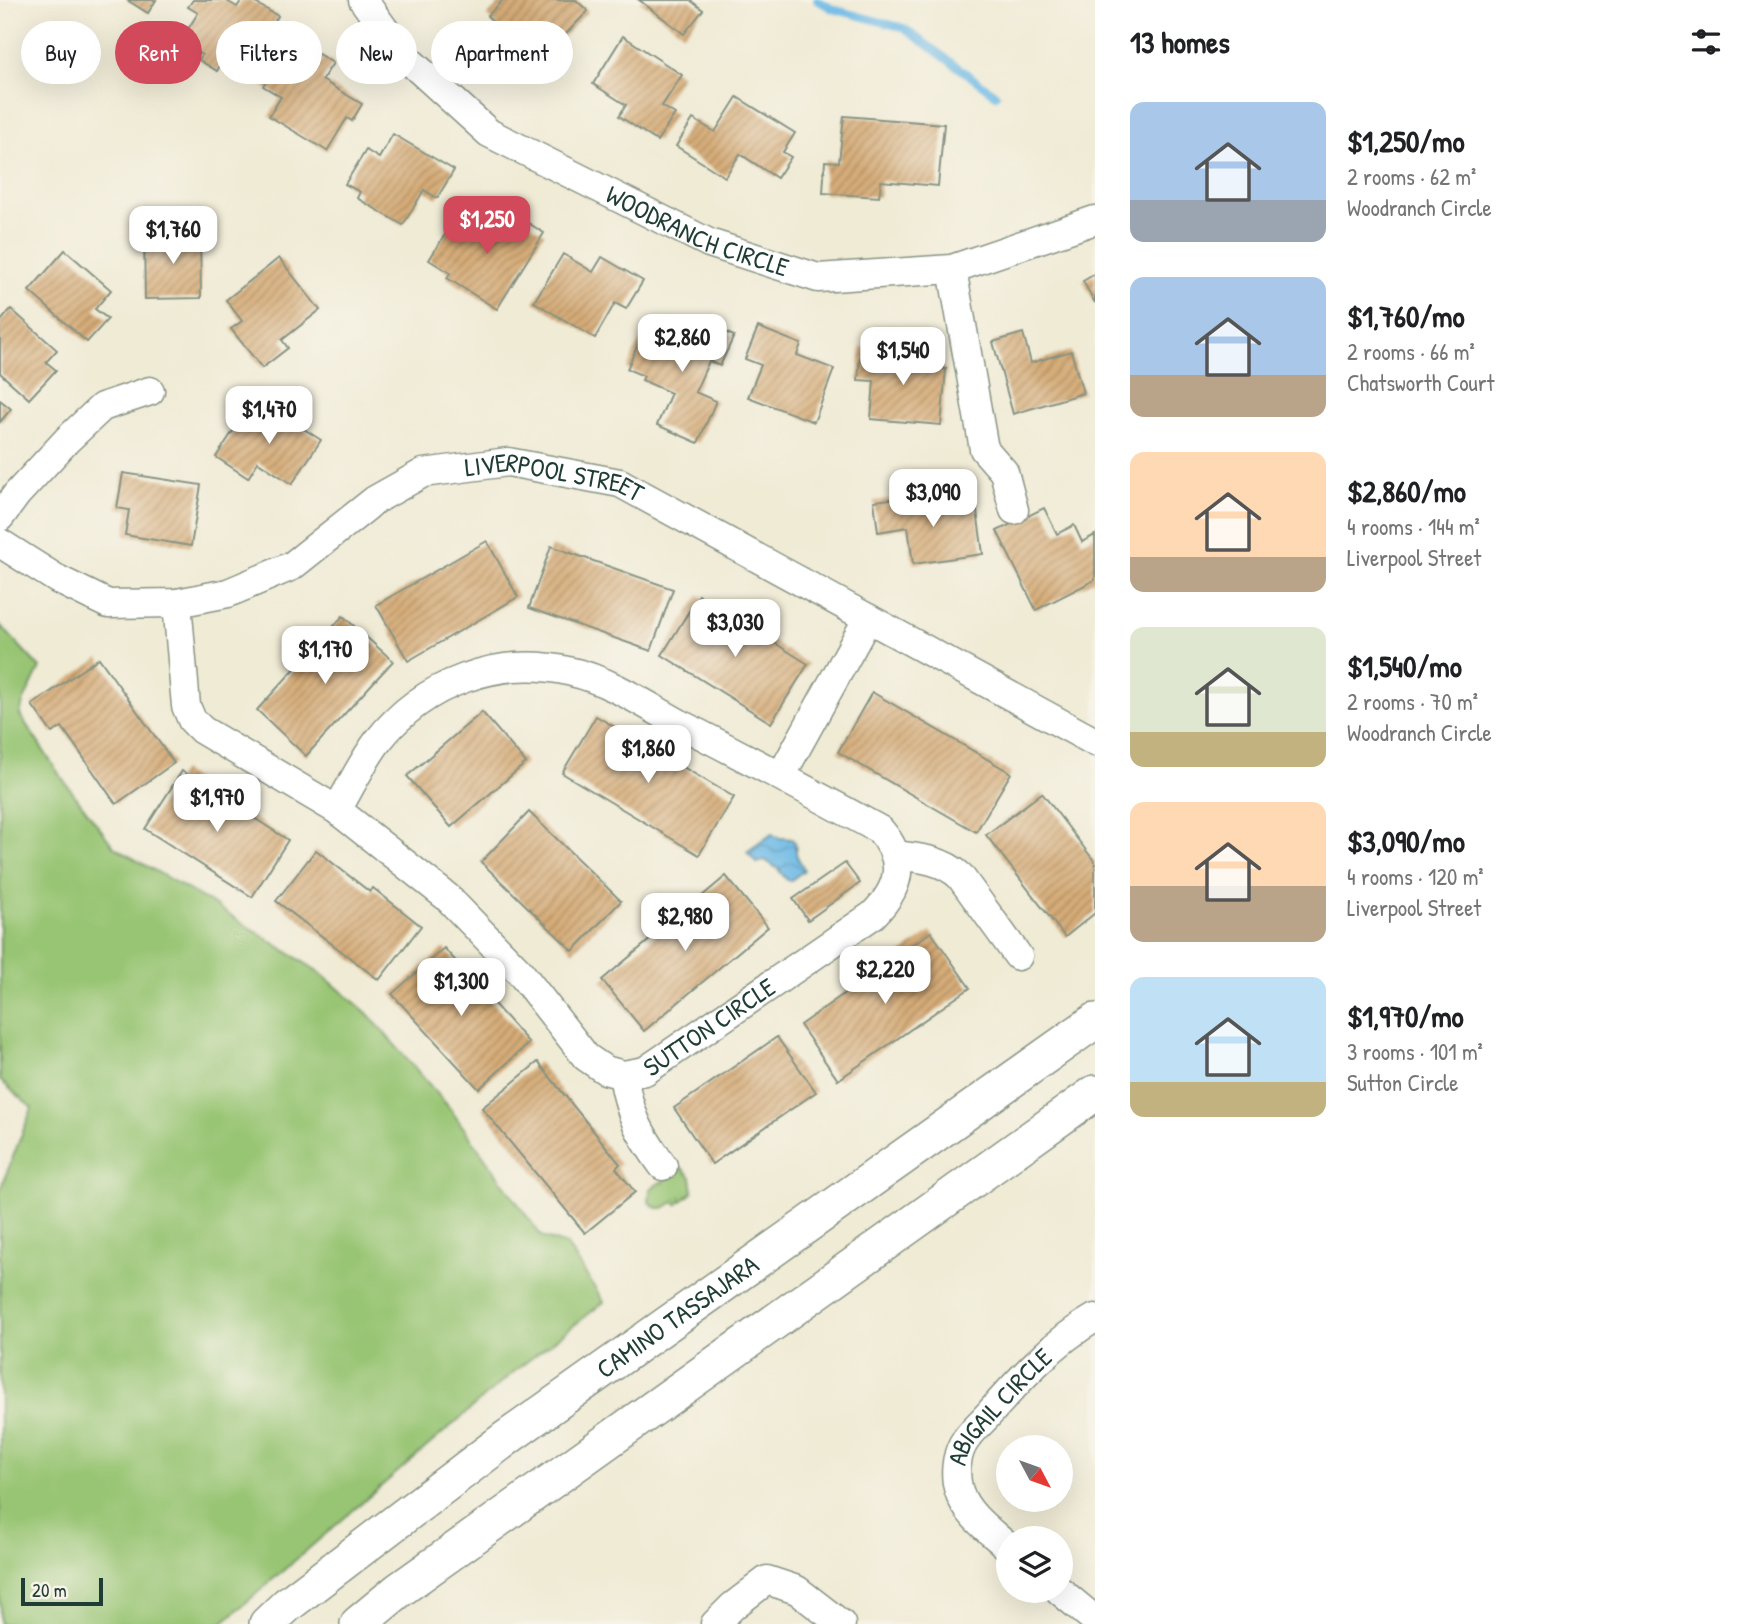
<!DOCTYPE html>
<html lang="en">
<head>
<meta charset="utf-8">
<style>
	body { margin:0; font-family:"Patrick Hand",sans-serif; background:#f2f2f2; color:#202124; height:100vh; display:flex; flex-direction:column; font-size:26px; white-space:nowrap }
	* { box-sizing:border-box; margin:0 }
	p { font-size:23px; color:#757577 }
	.icon { flex:none; width:38px; height:38px; fill:none; stroke:currentColor; stroke-width:2; stroke-linecap:round; stroke-linejoin:round }
	.map { position:relative; flex:1; overflow:hidden }
	.details { display:flex; flex-direction:column; background:#fff; width:665px }
	.details>* { flex:none }
	.top-card { position:absolute; left:21px; top:21px; width:665px; height:63px; display:flex; gap:14px }
	.needle { width:46px; rotate:131deg }
	.buttons { position:absolute; left:996px; top:1435px; display:grid; gap:14px }
	.buttons a { display:grid; place-items:center; width:77px; height:77px; border-radius:50%; background:#fff; box-shadow:0 7px 28px #0002; font-size:35px }
	.scale { position:absolute; left:21px; bottom:18px; width:82px; box-sizing:border-box; padding-left:7px; border:4px solid #1f3d34; border-top:0; font-size:19px; line-height:24px; white-space:nowrap; color:#1f3d34; -webkit-text-stroke:5px #f7f3e8; paint-order:stroke }
	.price { position:absolute; translate:-50% -60px; padding:0 16px; border-radius:14px; background:#fff; color:#222; font-size:23px; line-height:46px; filter:drop-shadow(0 2px 4px #0008) }
	.price::after { content:''; position:absolute; left:50%; top:42px; width:21px; height:16px; margin-left:-10px; background:inherit; clip-path:polygon(0 0,100% 0,50% 100%) }
	.price.on { background:#d1495b; color:#fff }
	ul { padding:0; list-style:none }
	li { display:flex; align-items:center; gap:21px; height:175px; padding:0 35px }
	li span { display:grid; place-items:center; flex:none; width:196px; height:140px; border-radius:14px; color:#555 }
	li>.icon { margin-inline-start:auto }
	span .icon { width:84px; height:84px; fill:#fffc; stroke-width:1 }
	li b { font-size:30px }
	h2 { display:flex; justify-content:space-between; align-items:center; height:84px; padding:0 35px; font-size:30px }
	.chip { padding:0 24px; border-radius:32px; background:#fff; box-shadow:0 7px 28px #0002; font-size:24px; line-height:63px }
	.chip.on { background:#d1495b; color:#fff }
	main { display:flex; flex:1; min-height:0 }
	.map>svg:first-child { display:block }
	.grass { fill:#98c573; stroke:#5c8154; stroke-width:2 }
	.park { fill:url(#park-tufts); stroke:#5c8154; stroke-width:2 }
	.water { fill:url(#water-waves); stroke:#467b8d; stroke-width:2 }
	.lines { fill:none; stroke-linecap:round; stroke-linejoin:round }
	.stream { stroke:#6cb9e6; stroke-width:8 }
	.building { fill:url(#building-hatch) }
	.minor-casing { stroke:#889484; stroke-width:31 }
	.major-casing { stroke:#889484; stroke-width:38 }
	.minor { stroke:#fff; stroke-width:28 }
	.major { stroke:#fff; stroke-width:35 }
	.labels { text-anchor:middle; stroke-width:5; stroke-linejoin:round; paint-order:stroke }
	.street-label { font-size:26px; fill:#1f3d34; stroke:#f7f3e8 }
</style>
</head>
<body>
<main>
<div class="map">
<svg width="1095" height="1624" viewBox="0 0 1095 1624">
	<defs>
		<pattern id="park-tufts" width="24" height="20" patternUnits="userSpaceOnUse" patternTransform="scale(1.75)"><rect width="24" height="20" fill="#98c573"/><path d="M3 7l-1-3M5 7V3M7 7l1-3M15 17l-1-3M17 17v-4M19 17l1-3" fill="none" stroke="#7ba15f"/></pattern>
		<pattern id="water-waves" width="16" height="10" patternUnits="userSpaceOnUse" patternTransform="scale(1.75)"><rect width="16" height="10" fill="#6cb9e6"/><path d="M0 5q4-4 8 0t8 0" fill="none" stroke="#5898bb"/></pattern>
		<pattern id="building-hatch" width="6" height="6" patternUnits="userSpaceOnUse" patternTransform="scale(1.75)"><rect width="6" height="6" fill="#d6ac78"/><path d="M-1 1l2-2M0 6l6-6M5 7l2-2" fill="none" stroke="#ad8d63"/></pattern>
	</defs>
	<rect width="100%" height="100%" fill="#f7f3e8"/>
	<filter id="ink" filterUnits="userSpaceOnUse"><feTurbulence type="fractalNoise" baseFrequency=".0143" numOctaves="2"/><feDisplacementMap in="SourceGraphic" scale="14" xChannelSelector="R" yChannelSelector="G"/><feConvolveMatrix kernelMatrix="1 2 1 2 8 2 1 2 1" color-interpolation-filters="sRGB"/></filter>
	<filter id="wash" filterUnits="userSpaceOnUse"><feTurbulence type="fractalNoise" baseFrequency=".00686" numOctaves="4" result="noise"/><feDisplacementMap in="SourceGraphic" scale="28" xChannelSelector="R" yChannelSelector="G"/><feGaussianBlur stdDeviation="1.57" result="paint"/><feColorMatrix in="noise" values="0 0 0 0 0 0 0 0 0 0 0 0 0 0 0 0 0 1.4 0 .05"/><feComposite in="paint" operator="in"/></filter>
	<g filter="url(#wash)">
		<rect width="100%" height="100%" fill="#f0ebd5"/>
		<path class="grass" d="M0,625L40,668L23,702L20,715L59,774L114,847L211,903L319,972L367,1013L448,1106L542,1237L567,1245L604,1302L516,1370L221,1624H0V1190L32,1108L0,1080Z"/>
		<path class="park" d="M682,1168L691,1177L693,1192L677,1205L674,1202L664,1208H656L649,1202L650,1189Z"/>
		<path class="water" d="M772,834L779,838L792,839C797,844 795,846 796,853C797,860 803,864 804,870L790,881L787,880L778,869L765,860L757,863L747,852Z"/>
		<g class="lines">
			<path class="stream" d="M817,0L833,9L904,28L996,95"/>
		</g>
		<g id="blocks">
			<g class="building">
				<path d="M127,0H156L148,13Z"/>
				<path d="M193,0H225L237,7L242,0H250L278,16L242,75L222,62L217,71L199,60L202,55L180,42L198,13L188,7Z"/>
				<path d="M503,0H576L588,11L560,40L567,46L555,59L522,29L512,40L487,16Z"/>
				<path d="M639,0H690L703,10L684,34Z"/>
				<path d="M623,36L682,75L662,106L675,114L657,141L619,116L626,105L593,84Z"/>
				<path d="M292,38L333,63L322,80L362,104L352,121L347,118L327,151L269,116L281,97L263,86Z"/>
				<path d="M737,97L795,133L783,152L791,157L777,178L740,154L725,177L676,146L693,119L715,132Z"/>
				<path d="M844,116L944,124L938,186L881,181L879,197L823,193L825,161L839,162Z"/>
				<path d="M393,134L454,170L437,198L424,190L403,225L357,198L360,192L345,184L366,150L379,158Z"/>
				<path d="M508,210L544,233L497,309L447,278L450,273L429,260L454,220L467,228L473,217L495,231Z"/>
				<path d="M200,232L201,298L145,299L144,233Z"/>
				<path d="M65,250L111,290L95,309L108,319L87,342L29,291Z"/>
				<path d="M563,254L593,272L602,257L643,281L626,309L615,303L595,338L534,302Z"/>
				<path d="M279,258L320,310L282,340L288,348L262,368L231,329L242,321L226,300Z"/>
				<path d="M1095,274V303L1083,281Z"/>
				<path d="M11,309L57,350L46,362L56,370L29,399L0,373V322Z"/>
				<path d="M693,318L734,336L720,366L709,361L695,392L716,401L698,443L657,425L671,393L642,380L644,376L627,369L644,330L680,346Z"/>
				<path d="M758,327L801,344L797,355L834,369L814,422L748,397L761,365L745,359Z"/>
				<path d="M1023,333L1031,363L1071,351L1083,393L1013,414L993,342Z"/>
				<path d="M861,347L909,351L907,365L946,369L941,425L871,419L874,381L858,380Z"/>
				<path d="M0,400L11,409L0,422Z"/>
				<path d="M268,406L321,440L292,484L258,462L248,478L216,457L241,419L254,428Z"/>
				<path d="M123,473L201,485L191,546L125,535L129,510L117,508Z"/>
				<path d="M898,498L899,504L932,500L933,510L976,504L983,554L913,564L908,527L878,532L874,501Z"/>
				<path d="M1044,508L1057,534L1074,525L1082,542L1095,535V580L1036,610L997,531Z"/>
				<path d="M487,541L518,597L408,661L376,605Z"/>
				<path d="M551,546L673,589L651,651L529,608Z"/>
				<path d="M699,595L808,664L771,723L662,655Z"/>
				<path d="M343,616L393,661L306,756L257,710Z"/>
				<path d="M99,658L174,763L116,804L62,727L52,733L32,705Z"/>
				<path d="M872,692L1011,773L976,832L838,752Z"/>
				<path d="M482,712L526,763L451,827L407,776Z"/>
				<path d="M596,716L734,797L699,855L562,773Z"/>
				<path d="M182,771L288,840L252,897L145,829Z"/>
				<path d="M1042,793L1095,862V913L1065,937L986,835Z"/>
				<path d="M529,812L621,901L573,951L481,862Z"/>
				<path d="M316,850L370,892L373,888L421,926L379,980L276,901Z"/>
				<path d="M845,863L860,883L808,920L793,899Z"/>
				<path d="M726,876L768,927L644,1031L602,980Z"/>
				<path d="M931,932L970,988L838,1080L800,1025Z"/>
				<path d="M444,948L529,1043L479,1089L392,994Z"/>
				<path d="M777,1037L816,1092L712,1164L674,1108Z"/>
				<path d="M538,1062L620,1164L616,1168L635,1192L585,1233L482,1108Z"/>
			</g>
		</g>
	</g>
	<g filter="url(#ink)">
		<use href="#blocks" fill-opacity="0" stroke="#889484" stroke-width="2"/>
		<g class="lines">
			<g class="minor-casing">
				<g id="minor">
					<path id="s1" d="M363,0L403,55L489,133L709,243L818,278L952,269L1095,220"/>
					<path d="M952,269L984,449L1004,472L1014,510"/>
					<path d="M0,517L17,494L67,440L102,407L150,391"/>
					<path id="s2" d="M0,543L57,579L108,604L177,603L228,593L292,566L375,500L423,473L508,462L620,483L1095,742"/>
					<path id="s3" d="M177,603L186,706L192,720L202,730L337,810L447,897L519,971L586,1057L605,1070L623,1075L645,1071L873,915C900,888 907,861 880,830C814,794 749,759 682,725C649,707 609,680 572,672C500,654 423,683 378,741C362,762 350,788 337,810"/>
					<path d="M781,776L868,618"/>
					<path d="M895,855C919,858 941,859 960,876L1018,956"/>
					<path d="M623,1075C630,1116 639,1133 663,1166"/>
					<path id="s4" d="M1008,1547C990,1531 966,1514 959,1491C954,1476 956,1457 963,1444C969,1433 980,1424 988,1415C1019,1380 1054,1341 1095,1318"/>
					<path d="M1060,1591L1095,1620"/>
					<path d="M715,1624L733,1606L767,1580L797,1590L841,1624"/>
				</g>
			</g>
			<g class="major-casing">
				<g id="major">
					<path id="s5" d="M267,1624L287,1605L508,1437L1095,1021"/>
					<path d="M358,1624L399,1590L1095,1093"/>
				</g>
			</g>
			<use href="#minor" class="minor"/>
			<use href="#major" class="major"/>
		</g>
	</g>
	<g class="labels">
		<g class="street-label">
			<text dy="9" stroke="none"><textPath href="#s1" startOffset="415">WOODRANCH CIRCLE</textPath></text>
			<text dy="9" stroke="none"><textPath href="#s2" startOffset="609">LIVERPOOL STREET</textPath></text>
			<text dy="9" stroke="none"><textPath href="#s3" startOffset="784">SUTTON CIRCLE</textPath></text>
			<text dy="9" stroke="none"><textPath href="#s5" startOffset="513">CAMINO TASSAJARA</textPath></text>
			<text dy="9" stroke="none"><textPath href="#s4" startOffset="175">ABIGAIL CIRCLE</textPath></text>
		</g>
	</g>
</svg>
<div class="buttons">
<a><svg class="needle" viewBox="-14 -14 28 28"><path d="M0-13l5 13h-10z" fill="#e53935"/><path d="M0 13l5-13h-10z" fill="#757577"/></svg></a>
<a><svg class="icon" aria-label="layers" viewBox="0 0 24 24"><path d="M12 4l9 5-9 5-9-5zM3 14l9 5 9-5"/></svg></a>
</div>
<div class="scale">20 m</div>
<b class="price on" style="left:487px;top:256px">$1,250</b>
<b class="price" style="left:173px;top:266px">$1,760</b>
<b class="price" style="left:682px;top:374px">$2,860</b>
<b class="price" style="left:903px;top:387px">$1,540</b>
<b class="price" style="left:269px;top:446px">$1,470</b>
<b class="price" style="left:933px;top:529px">$3,090</b>
<b class="price" style="left:735px;top:659px">$3,030</b>
<b class="price" style="left:325px;top:686px">$1,170</b>
<b class="price" style="left:648px;top:785px">$1,860</b>
<b class="price" style="left:217px;top:834px">$1,970</b>
<b class="price" style="left:685px;top:953px">$2,980</b>
<b class="price" style="left:885px;top:1006px">$2,220</b>
<b class="price" style="left:461px;top:1018px">$1,300</b>
<div class="top-card">
<a class="chip">Buy</a>
<a class="chip on">Rent</a>
<a class="chip">Filters</a>
<a class="chip">New</a>
<a class="chip">Apartment</a>
</div>
</div>
<section class="details">
<h2>13 homes<svg class="icon" aria-label="filters" viewBox="0 0 24 24"><path d="M4 7h16M4 17h16"/><circle cx="9" cy="7" r="2"/><circle cx="15" cy="17" r="2"/></svg></h2>
<ul>
<li><span style="background:linear-gradient(#a9c7e8 70%,#9aa5b1 0)"><svg class="icon" aria-label="home" viewBox="0 0 24 24"><path d="M3 11l9-7 9 7M6 9v11h12V9"/></svg></span><div><b>$1,250/mo</b><p>2 rooms · 62 m²</p><p>Woodranch Circle</p></div></li>
<li><span style="background:linear-gradient(#a9c7e8 70%,#b9a48a 0)"><svg class="icon" aria-label="home" viewBox="0 0 24 24"><path d="M3 11l9-7 9 7M6 9v11h12V9"/></svg></span><div><b>$1,760/mo</b><p>2 rooms · 66 m²</p><p>Chatsworth Court</p></div></li>
<li><span style="background:linear-gradient(#ffd9b3 75%,#b9a48a 0)"><svg class="icon" aria-label="home" viewBox="0 0 24 24"><path d="M3 11l9-7 9 7M6 9v11h12V9"/></svg></span><div><b>$2,860/mo</b><p>4 rooms · 144 m²</p><p>Liverpool Street</p></div></li>
<li><span style="background:linear-gradient(#dfe7d0 75%,#c2b280 0)"><svg class="icon" aria-label="home" viewBox="0 0 24 24"><path d="M3 11l9-7 9 7M6 9v11h12V9"/></svg></span><div><b>$1,540/mo</b><p>2 rooms · 70 m²</p><p>Woodranch Circle</p></div></li>
<li><span style="background:linear-gradient(#ffd9b3 60%,#b9a48a 0)"><svg class="icon" aria-label="home" viewBox="0 0 24 24"><path d="M3 11l9-7 9 7M6 9v11h12V9"/></svg></span><div><b>$3,090/mo</b><p>4 rooms · 120 m²</p><p>Liverpool Street</p></div></li>
<li><span style="background:linear-gradient(#bfe0f5 75%,#c2b280 0)"><svg class="icon" aria-label="home" viewBox="0 0 24 24"><path d="M3 11l9-7 9 7M6 9v11h12V9"/></svg></span><div><b>$1,970/mo</b><p>3 rooms · 101 m²</p><p>Sutton Circle</p></div></li>
</ul>
</section>
</main>
</body>
</html>
